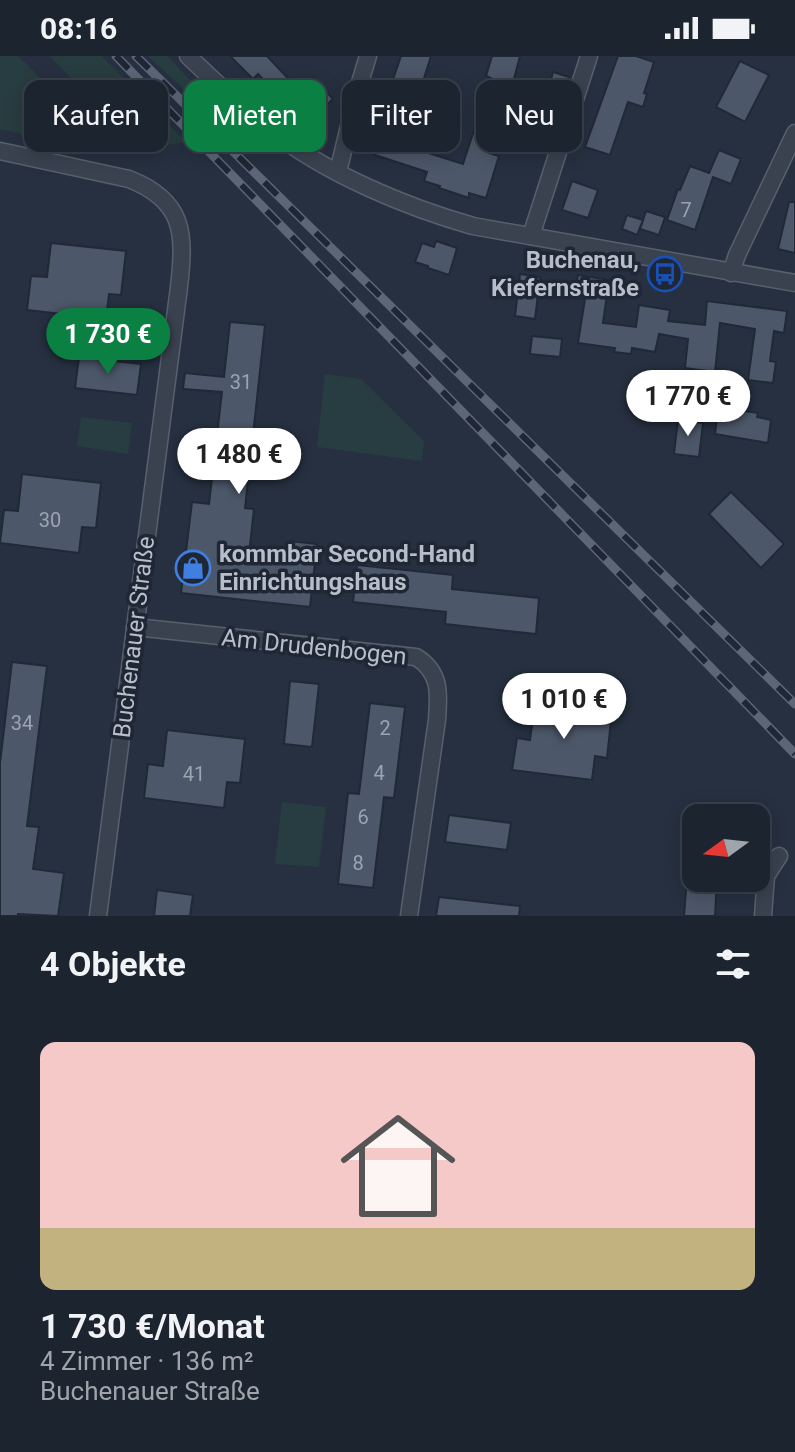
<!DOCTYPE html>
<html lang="de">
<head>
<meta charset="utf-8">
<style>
	body { margin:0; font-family:Roboto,sans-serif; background:#252c38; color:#f1f3f6; height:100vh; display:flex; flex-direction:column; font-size:30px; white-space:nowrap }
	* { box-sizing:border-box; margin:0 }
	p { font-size:26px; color:#a0a4ab }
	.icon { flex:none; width:44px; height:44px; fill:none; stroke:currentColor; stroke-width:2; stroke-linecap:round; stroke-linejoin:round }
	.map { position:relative; height:860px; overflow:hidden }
	.panel { display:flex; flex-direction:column; background:#1c2430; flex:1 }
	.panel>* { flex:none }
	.banner { position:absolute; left:24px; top:24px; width:748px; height:72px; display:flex; gap:16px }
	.needle { width:52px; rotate:255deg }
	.controls { position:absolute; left:682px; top:748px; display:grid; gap:16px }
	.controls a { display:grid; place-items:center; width:88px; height:88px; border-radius:16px; background:#1c2430; box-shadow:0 4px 20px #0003,0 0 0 2px #3a414c; font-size:40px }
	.price { position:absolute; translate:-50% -68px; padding:0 18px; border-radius:28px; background:#fff; color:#222; font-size:26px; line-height:52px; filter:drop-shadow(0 2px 4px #0008) }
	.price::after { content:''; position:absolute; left:50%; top:48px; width:24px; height:18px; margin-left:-12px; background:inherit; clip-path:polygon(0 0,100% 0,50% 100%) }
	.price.active { background:#0b8043; color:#fff }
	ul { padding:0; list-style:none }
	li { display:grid; align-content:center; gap:16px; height:424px; padding:0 40px }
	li+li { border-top:2px solid #3a414c }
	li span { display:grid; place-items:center; height:248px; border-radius:16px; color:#555 }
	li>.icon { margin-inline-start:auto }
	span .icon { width:144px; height:144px; fill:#fffc; stroke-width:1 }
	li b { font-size:34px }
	h2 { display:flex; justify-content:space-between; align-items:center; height:96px; padding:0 40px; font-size:34px }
	.tag { padding:0 28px; border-radius:16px; background:#1c2430; box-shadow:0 4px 20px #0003,0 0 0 2px #3a414c; font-size:28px; line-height:72px }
	.tag.active { background:#0b8043; color:#fff }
	.status { display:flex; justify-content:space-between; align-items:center; height:56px; padding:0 40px; background:#1c2430; direction:ltr }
	.status svg { height:22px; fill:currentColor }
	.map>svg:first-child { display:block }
	.green { fill:#283d41 }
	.building { fill:#4c5769; stroke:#212937; stroke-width:2 }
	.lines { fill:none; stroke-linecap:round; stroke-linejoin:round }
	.street-casing { stroke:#58606d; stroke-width:19 }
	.street { stroke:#3a4250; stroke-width:16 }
	.rail-casing { stroke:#5c6677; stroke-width:9 }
	.rail { stroke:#1f2735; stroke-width:6; stroke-dasharray:18; stroke-linecap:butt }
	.labels { text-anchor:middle; stroke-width:7; stroke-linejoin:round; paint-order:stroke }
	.number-label { font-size:20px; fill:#9ca4b2 }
	.poi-label { font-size:24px; font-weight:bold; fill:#b7beca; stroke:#1f2735; text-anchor:end }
	.street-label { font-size:24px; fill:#b7beca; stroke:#1f2735 }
</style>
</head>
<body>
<div class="status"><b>08:16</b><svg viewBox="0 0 49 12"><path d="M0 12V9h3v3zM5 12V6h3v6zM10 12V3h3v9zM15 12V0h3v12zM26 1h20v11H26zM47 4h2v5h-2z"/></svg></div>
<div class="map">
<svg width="795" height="860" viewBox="0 0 795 860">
	<rect width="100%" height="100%" fill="#263040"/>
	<g class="green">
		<path d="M0,0H18L98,80L87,93L0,73Z"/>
		<path d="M50,0H102L186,86L139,93Z"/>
		<path d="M148,0H168L188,22L261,84L252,98Z"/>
		<path d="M325,318L361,323L424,385L422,405L317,391Z"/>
		<path d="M81,361L132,367L128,398L77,390Z"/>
		<path d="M282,746L326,751L319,811L275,808Z"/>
	</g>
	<g class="building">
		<path d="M230,0H267L300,35L314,22L333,43L305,69L258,18L253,23Z"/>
		<path d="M401,0H431L410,67L420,70L413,92L463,108L491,22L486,20L492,0H520L510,38L512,39L503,68L499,67L489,97L499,100L486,142L469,137V142L439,132L440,130L424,125L427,116L375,99L388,59L377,55L384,34L389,35Z"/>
		<path d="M618,0H636L654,6L644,37L647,38L643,51L628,46L610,99L585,91Z"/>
		<path d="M740,5L769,19L745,66L716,51Z"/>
		<path d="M553,16L569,21L565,35L549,31Z"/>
		<path d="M719,94L741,103L731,128L713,121L695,174L667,164L678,133L680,134L690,110L709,117Z"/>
		<path d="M572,125L598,134L588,162L562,154Z"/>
		<path d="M789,146H795V197L778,193Z"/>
		<path d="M646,155L665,161L659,179L640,173Z"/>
		<path d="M627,159L643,164L637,179L622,173Z"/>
		<path d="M436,185L457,192L449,219L428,212V210L415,206L422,187L434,191Z"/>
		<path d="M51,187L126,195L121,239L109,238L106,263L27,254L31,220L47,221Z"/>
		<path d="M520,218L540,221L535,263L515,260Z"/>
		<path d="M578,219L609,224L603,267L636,271L639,249L670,254L668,265L705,269L707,245L787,255L784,277L774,275L770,305L776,306L773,327L748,324L755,273L720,267L715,316L685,312L688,283L659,278L655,296L632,292L631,298L614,296L615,292L578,287L585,243L574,242Z"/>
		<path d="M230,266L265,269L245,452L254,453L249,498L287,502L289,485L317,488L310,551L181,537L192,446L209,448L222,336L183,333L185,317L224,321Z"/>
		<path d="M532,280L562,283L560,301L530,298Z"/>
		<path d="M79,301L141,308L137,339L75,332Z"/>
		<path d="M721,329L741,331L737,354L758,357L757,361L771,364L768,387L715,378Z"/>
		<path d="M678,364L703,367L699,401L674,398Z"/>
		<path d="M22,418L101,427L96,472L82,471L79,497L0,487L4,454L18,455Z"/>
		<path d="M731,436L784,488L761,512L709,458Z"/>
		<path d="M357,509L453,519L452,533L539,542L536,578L445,568L446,556L353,546Z"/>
		<path d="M12,606L47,610L27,770L39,771L33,813L64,817L58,860L18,858V860H0V707Z"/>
		<path d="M290,625L319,628L312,691L284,688Z"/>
		<path d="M535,645L612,655L607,702L595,700L592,724L512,714L517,682L530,684Z"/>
		<path d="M370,647L405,651L394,742L384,741L373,832L338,828L348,737L359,738Z"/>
		<path d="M167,674L245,683L240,727L227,726L224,752L144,742L148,708L163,710Z"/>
		<path d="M449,759L511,767L507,794L445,786Z"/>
		<path d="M687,822H717L715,860H684Z"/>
		<path d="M157,834L193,839L190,860H154Z"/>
		<path d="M439,841L520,850L519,860H436Z"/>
	</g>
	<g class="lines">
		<g class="street-casing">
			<g id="street">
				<path d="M188,0C215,26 243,52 272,75C327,118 406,151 473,170L795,227"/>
				<path d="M0,95L129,123C185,145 185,178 179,231L98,860"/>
				<path d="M338,116L358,33L368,0"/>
				<path d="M531,180L589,0"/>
				<path d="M731,217L737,199L795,77"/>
				<path d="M135,571L416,601C441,616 439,638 437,664L409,860"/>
				<path d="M763,860L766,820L779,800"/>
			</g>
		</g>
		<use href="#street" class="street"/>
		<g class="rail-casing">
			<g id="rail">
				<path d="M116,0L795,698"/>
				<path d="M136,0L795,648"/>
			</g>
		</g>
		<use href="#rail" class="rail"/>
	</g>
	<defs>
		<g id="bus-ring" transform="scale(1.8)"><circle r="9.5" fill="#1f2735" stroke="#1a4fb4" stroke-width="1.5"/><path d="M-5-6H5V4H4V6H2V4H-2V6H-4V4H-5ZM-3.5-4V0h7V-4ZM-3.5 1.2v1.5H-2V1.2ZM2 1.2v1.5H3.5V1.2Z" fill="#1a4fb4"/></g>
		<g id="shop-ring" transform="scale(1.8)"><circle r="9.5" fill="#1f2735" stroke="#3f7fe0" stroke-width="1.5"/><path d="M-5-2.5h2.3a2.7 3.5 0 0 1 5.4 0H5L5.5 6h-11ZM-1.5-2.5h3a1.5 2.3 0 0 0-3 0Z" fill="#3f7fe0"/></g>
	</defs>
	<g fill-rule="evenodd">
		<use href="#bus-ring" x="665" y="218"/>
		<use href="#shop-ring" x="193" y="512"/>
	</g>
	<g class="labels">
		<g class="number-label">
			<text x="686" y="161">7</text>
			<text x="241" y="333">31</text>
			<text x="50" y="471">30</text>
			<text x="22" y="674">34</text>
			<text x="385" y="679">2</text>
			<text x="379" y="724">4</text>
			<text x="194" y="725">41</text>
			<text x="363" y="768">6</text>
			<text x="358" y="814">8</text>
		</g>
		<g class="poi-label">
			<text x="639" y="212">Buchenau,<tspan x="639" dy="28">Kiefernstraße</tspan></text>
			<text x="219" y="506" text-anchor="start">kommbar Second-Hand<tspan x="219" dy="28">Einrichtungshaus</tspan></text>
		</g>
		<g class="street-label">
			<text transform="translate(134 581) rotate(-83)" y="8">Buchenauer Straße</text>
			<text transform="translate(314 591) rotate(6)" y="8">Am Drudenbogen</text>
		</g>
	</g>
</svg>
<div class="controls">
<a><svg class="needle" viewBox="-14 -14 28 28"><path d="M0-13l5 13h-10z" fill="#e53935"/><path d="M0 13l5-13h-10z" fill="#a0a4ab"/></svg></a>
</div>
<b class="price active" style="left:108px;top:320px">1 730 €</b>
<b class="price" style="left:688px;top:382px">1 770 €</b>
<b class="price" style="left:239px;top:440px">1 480 €</b>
<b class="price" style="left:564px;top:685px">1 010 €</b>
<div class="banner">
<a class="tag">Kaufen</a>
<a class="tag active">Mieten</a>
<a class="tag">Filter</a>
<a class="tag">Neu</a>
</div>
</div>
<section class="panel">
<h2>4 Objekte<svg class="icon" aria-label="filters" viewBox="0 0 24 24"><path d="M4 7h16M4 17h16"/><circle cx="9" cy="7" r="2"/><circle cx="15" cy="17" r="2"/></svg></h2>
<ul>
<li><span style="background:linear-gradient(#f6c9c9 75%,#c2b280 0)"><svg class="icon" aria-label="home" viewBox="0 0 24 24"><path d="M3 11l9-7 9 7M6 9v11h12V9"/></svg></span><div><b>1 730 €/Monat</b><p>4 Zimmer · 136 m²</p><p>Buchenauer Straße</p></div></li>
</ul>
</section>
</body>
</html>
